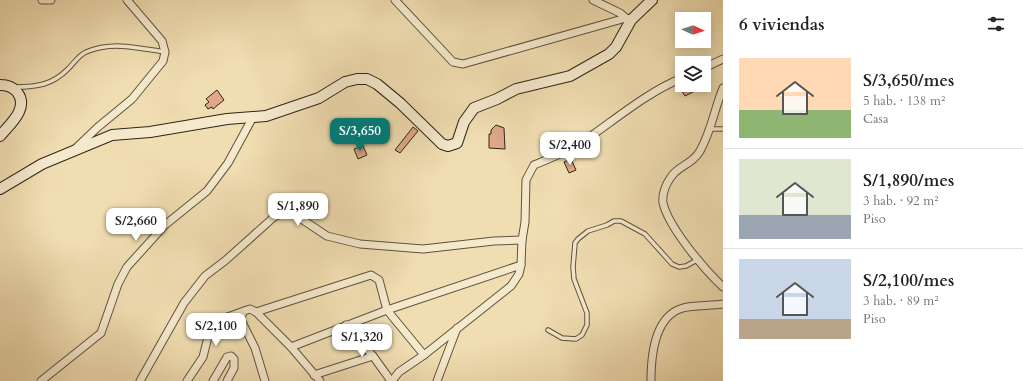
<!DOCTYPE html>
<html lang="es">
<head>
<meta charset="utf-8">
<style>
	body { margin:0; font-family:Cardo,serif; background:#f6f6f6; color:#202124; height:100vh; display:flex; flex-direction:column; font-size:15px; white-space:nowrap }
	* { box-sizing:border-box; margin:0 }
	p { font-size:13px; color:#757577 }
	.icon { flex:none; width:22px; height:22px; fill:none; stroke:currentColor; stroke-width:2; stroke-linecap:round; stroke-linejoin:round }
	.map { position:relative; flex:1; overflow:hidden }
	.side { display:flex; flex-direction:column; background:#fff; width:300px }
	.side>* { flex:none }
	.needle { width:26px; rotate:94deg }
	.tools { position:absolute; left:675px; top:12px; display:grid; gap:8px }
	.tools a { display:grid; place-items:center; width:36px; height:36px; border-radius:0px; background:#fff; box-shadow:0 2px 10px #0003; font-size:20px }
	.price { position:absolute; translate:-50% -34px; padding:0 9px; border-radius:8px; background:#fff; color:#222; font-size:13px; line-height:26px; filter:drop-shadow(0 1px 2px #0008) }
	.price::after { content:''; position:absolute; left:50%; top:24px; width:12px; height:9px; margin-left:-6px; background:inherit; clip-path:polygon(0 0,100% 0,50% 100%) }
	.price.selected { background:#0f766e; color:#fff }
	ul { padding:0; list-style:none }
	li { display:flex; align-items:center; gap:12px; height:100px; padding:0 16px }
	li+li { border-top:1px solid #e0e0e0 }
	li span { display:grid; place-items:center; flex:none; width:112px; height:80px; border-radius:0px; color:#555 }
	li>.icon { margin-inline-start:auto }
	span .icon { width:48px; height:48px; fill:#fffc; stroke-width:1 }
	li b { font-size:17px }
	h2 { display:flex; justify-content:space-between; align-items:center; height:48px; padding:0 16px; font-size:17px }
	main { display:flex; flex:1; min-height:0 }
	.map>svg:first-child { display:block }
	.building { fill:#e0a788; stroke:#2e251b }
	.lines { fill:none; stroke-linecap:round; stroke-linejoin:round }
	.service-casing { stroke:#5e5340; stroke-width:5.5 }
	.minor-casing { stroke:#5e5340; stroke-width:9 }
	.secondary-casing { stroke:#2e251b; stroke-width:12 }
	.service { stroke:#f5e9cc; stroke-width:3.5 }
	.minor { stroke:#f5e9cc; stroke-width:7 }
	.secondary { stroke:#f5e9cc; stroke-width:10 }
</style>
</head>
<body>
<main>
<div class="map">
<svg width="723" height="381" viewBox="0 0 723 381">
	<rect width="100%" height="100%" fill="#f0ddb1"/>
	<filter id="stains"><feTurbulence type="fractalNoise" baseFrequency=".005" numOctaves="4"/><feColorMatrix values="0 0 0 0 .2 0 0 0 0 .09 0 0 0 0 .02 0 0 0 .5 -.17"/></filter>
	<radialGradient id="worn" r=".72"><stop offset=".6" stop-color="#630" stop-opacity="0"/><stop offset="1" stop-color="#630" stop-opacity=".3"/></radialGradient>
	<g class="building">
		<path d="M685,85H692L695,91L685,96L680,88Z"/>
		<path d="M217,90L224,100L213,109L212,107L208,109L205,105L209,102L206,99Z"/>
		<path d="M496,125L504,128L505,149L489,148V134H491V130Z"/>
		<path d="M413,127L418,131L400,153L395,150Z"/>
		<path d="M363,146L367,155L358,159L354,149Z"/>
		<path d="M571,159L576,170L569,173L564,162Z"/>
	</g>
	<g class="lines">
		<g class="service-casing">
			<g id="service">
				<path d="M15,87C37,87 52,85 68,69C74,63 79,55 86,52C112,41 139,48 165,52"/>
				<path d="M711,129H723"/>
				<path d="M548,330L562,338L576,339L582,335L587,325V313L574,279L573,267L575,243L578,239L588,231L607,225L614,221H621L645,234L672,264L679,267L686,266L697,260"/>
			</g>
		</g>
		<g class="minor-casing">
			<g id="minor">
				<path d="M42,0H51"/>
				<path d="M395,0L453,62L463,64L626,18L631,20"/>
				<path d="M593,0L620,13L626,18"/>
				<path d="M704,68L723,59"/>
				<path d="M723,88C714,110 712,129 700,151C692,165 679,165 671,177C666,184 662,194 663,203C669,228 704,269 723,287"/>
				<path d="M76,148L98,127L132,99L163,61L165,52L162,41L127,0"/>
				<path d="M256,312L371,275L379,280L387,310L424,355"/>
				<path d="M346,325L373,356L391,381"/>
				<path d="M291,347L387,310L521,265"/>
				<path d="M314,375L373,356"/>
				<path d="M41,381L101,333L118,284L127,267L165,225L207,191L228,163L253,117"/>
				<path d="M140,381L184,303L205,276L226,260L274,217L282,213L294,214L327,236L360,244L423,249L494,241L522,240"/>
				<path d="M187,381L203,357L209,333L215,325L222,319L244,311"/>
				<path d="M213,381L227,357L231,356L234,359V368L227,381"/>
				<path d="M265,381L255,348L240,318L244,311L250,309L256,312L291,347L320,381"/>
				<path d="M392,381L399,372L424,355L511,286L519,274L521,265L522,240L525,222L526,180L534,165C551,158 569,151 584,141C616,119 646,93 682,78"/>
				<path d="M437,381L457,328"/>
				<path d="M651,381C651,356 654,316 683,308C693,305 711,306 723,304"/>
			</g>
		</g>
		<g class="secondary-casing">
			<g id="secondary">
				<path d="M0,85C7,85 13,87 17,92C30,108 9,125 0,136"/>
				<path d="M0,189L42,164L112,135L150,132L227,119L266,116L319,98L345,82L357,79H367L377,84L400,103L442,144L448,146L457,143L464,122L474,108L497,99L516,89L570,76L609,54L616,47L631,20L652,0"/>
			</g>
		</g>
		<use href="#service" class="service"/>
		<use href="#minor" class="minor"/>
		<use href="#secondary" class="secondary"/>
	</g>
	<rect width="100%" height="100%" filter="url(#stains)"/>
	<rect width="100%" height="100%" fill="url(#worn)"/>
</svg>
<div class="tools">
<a><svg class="needle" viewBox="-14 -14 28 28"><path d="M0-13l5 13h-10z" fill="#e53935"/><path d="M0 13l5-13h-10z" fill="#757577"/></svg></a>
<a><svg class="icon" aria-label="layers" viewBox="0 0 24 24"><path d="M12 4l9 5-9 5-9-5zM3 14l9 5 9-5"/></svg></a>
</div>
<b class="price selected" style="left:360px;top:152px">S/3,650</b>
<b class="price" style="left:570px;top:166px">S/2,400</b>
<b class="price" style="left:298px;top:227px">S/1,890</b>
<b class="price" style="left:136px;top:242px">S/2,660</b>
<b class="price" style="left:216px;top:347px">S/2,100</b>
<b class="price" style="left:362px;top:358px">S/1,320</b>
</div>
<section class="side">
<h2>6 viviendas<svg class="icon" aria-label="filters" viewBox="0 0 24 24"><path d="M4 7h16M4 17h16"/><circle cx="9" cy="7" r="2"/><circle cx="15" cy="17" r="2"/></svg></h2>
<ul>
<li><span style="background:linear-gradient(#ffd9b3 65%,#8fb573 0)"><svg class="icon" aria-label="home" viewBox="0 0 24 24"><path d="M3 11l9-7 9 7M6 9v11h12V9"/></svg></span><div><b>S/3,650/mes</b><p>5 hab. · 138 m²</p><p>Casa</p></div></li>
<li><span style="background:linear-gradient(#dfe7d0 70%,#9aa5b1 0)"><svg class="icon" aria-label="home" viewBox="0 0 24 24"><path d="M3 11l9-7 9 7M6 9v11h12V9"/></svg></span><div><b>S/1,890/mes</b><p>3 hab. · 92 m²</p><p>Piso</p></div></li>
<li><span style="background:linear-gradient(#c9d6e8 75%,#b9a48a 0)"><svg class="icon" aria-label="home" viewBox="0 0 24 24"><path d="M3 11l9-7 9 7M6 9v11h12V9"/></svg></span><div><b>S/2,100/mes</b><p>3 hab. · 89 m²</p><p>Piso</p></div></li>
</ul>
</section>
</main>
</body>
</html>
